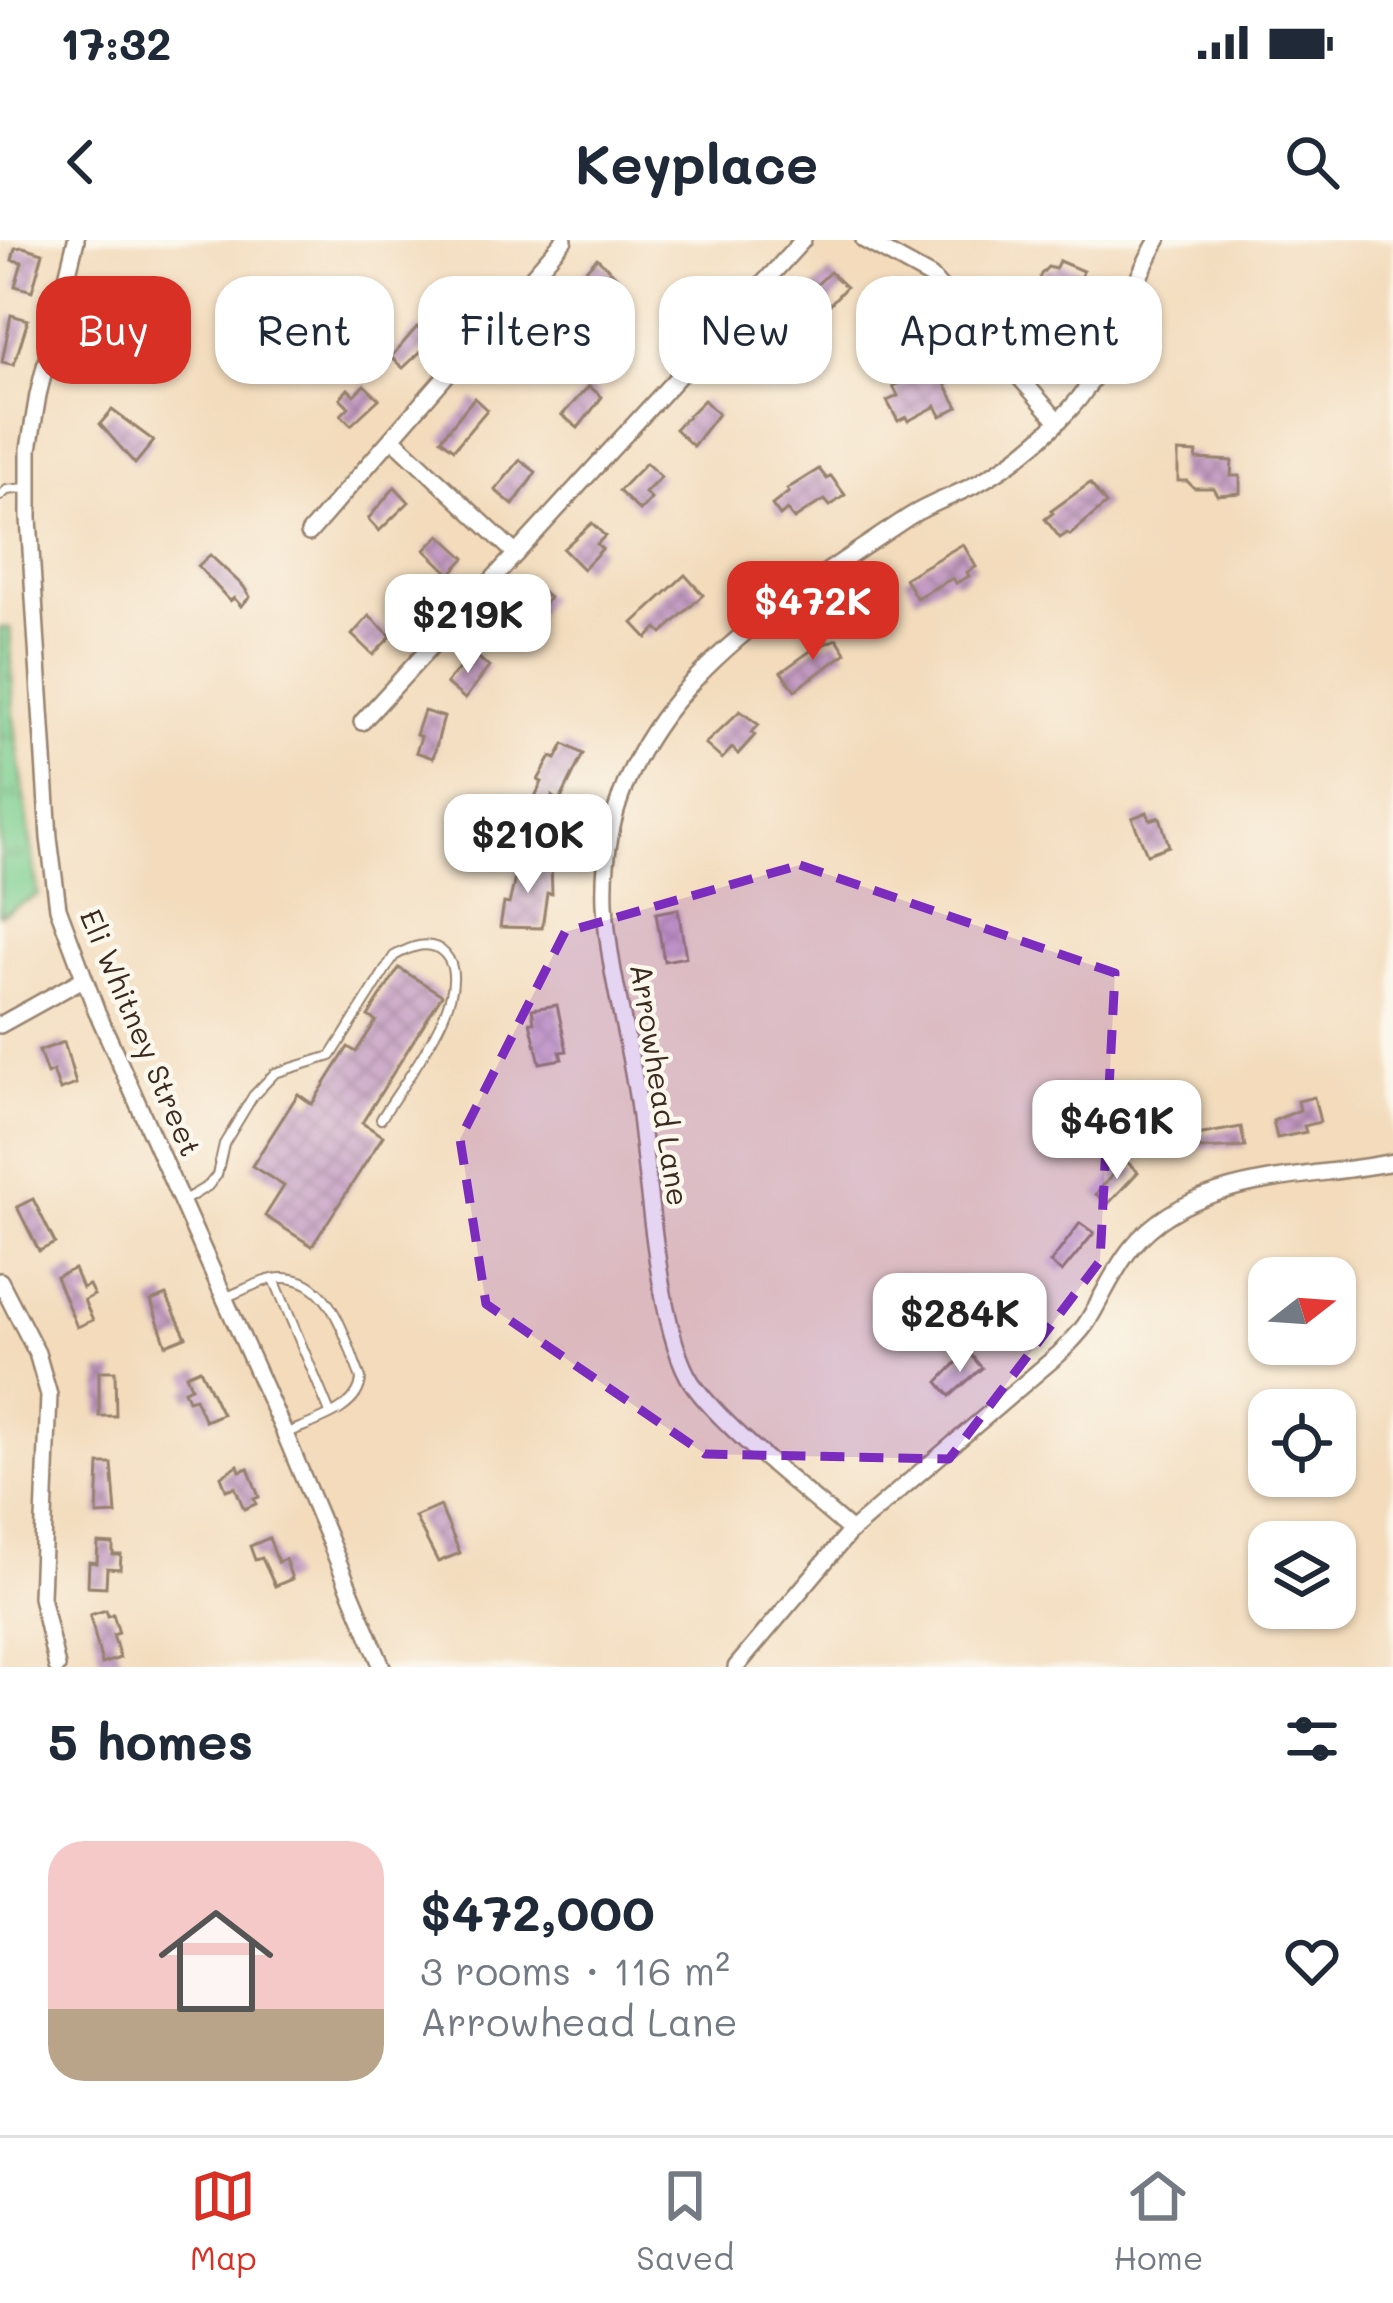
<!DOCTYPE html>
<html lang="en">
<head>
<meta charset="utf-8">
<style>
	body { margin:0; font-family:Mali,sans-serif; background:#f2f2f3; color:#1f2937; height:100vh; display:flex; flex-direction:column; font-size:45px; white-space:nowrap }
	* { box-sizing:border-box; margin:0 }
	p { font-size:39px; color:#747a83 }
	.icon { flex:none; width:66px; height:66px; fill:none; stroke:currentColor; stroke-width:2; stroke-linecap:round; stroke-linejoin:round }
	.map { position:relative; height:1427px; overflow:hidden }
	.details { display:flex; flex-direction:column; background:#fff; flex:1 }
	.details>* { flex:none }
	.top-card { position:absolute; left:36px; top:36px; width:1323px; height:108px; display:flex; gap:24px }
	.needle { width:78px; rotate:73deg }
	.buttons { position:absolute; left:1248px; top:1017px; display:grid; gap:24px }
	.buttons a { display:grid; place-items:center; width:108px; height:108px; border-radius:24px; background:#fff; box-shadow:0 3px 9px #0004; font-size:60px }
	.price { position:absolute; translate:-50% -102px; padding:0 27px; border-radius:24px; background:#fff; color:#222; font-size:39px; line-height:78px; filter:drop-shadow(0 3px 6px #0008) }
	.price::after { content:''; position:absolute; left:50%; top:72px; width:36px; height:27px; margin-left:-18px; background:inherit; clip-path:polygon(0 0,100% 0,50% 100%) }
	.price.current { background:#d93025; color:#fff }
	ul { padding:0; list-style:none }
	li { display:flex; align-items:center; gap:36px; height:300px; padding:0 48px }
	li span { display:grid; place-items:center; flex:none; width:336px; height:240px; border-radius:36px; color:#555 }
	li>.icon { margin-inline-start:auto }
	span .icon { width:144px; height:144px; fill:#fffc; stroke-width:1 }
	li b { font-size:51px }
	h2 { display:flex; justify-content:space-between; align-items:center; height:144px; padding:0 48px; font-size:51px }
	.pill { padding:0 42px; border-radius:36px; background:#fff; box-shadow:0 3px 9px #0004; font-size:42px; line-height:108px }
	.pill.current { background:#d93025; color:#fff }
	.status { display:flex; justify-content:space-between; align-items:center; height:84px; padding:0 60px; background:#fff; direction:ltr }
	.status svg { height:33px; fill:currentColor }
	header { display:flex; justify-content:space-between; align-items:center; height:156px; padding:0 48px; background:#fff; font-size:54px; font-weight:700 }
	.tabs { display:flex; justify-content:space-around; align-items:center; height:168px; border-top:3px solid #e0e1e3; background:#fff; font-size:33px; color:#747a83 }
	.tabs a { display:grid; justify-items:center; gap:6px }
	.tabs .current { color:#d93025 }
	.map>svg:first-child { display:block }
	.park { fill:url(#park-tufts); stroke:#5c7c57; stroke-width:3 }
	.building { fill:url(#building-cross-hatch) }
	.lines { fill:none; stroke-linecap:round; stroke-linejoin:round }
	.service-casing { stroke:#97826d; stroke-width:12 }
	.minor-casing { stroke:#97826d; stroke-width:20 }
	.service { stroke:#fff; stroke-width:8 }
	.minor { stroke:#fff; stroke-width:15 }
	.marked { fill:#7b2cbf; fill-opacity:0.2; stroke:#7b2cbf; stroke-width:9; stroke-dasharray:24 15; stroke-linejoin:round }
	.labels { text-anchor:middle; stroke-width:9; stroke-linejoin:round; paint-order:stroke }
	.street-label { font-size:30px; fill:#3b2a1e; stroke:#fbf7ec }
</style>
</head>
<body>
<div class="status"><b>17:32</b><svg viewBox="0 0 49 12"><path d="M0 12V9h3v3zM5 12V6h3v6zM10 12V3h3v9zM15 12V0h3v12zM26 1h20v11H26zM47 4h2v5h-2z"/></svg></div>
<header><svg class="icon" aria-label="back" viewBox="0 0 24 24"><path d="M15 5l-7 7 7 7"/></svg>Keyplace<svg class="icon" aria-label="search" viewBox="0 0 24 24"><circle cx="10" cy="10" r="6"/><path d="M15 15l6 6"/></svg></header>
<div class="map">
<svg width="1393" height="1427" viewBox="0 0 1393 1427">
	<defs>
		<pattern id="park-tufts" width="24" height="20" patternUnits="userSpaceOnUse" patternTransform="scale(3)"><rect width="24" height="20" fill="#7ecf90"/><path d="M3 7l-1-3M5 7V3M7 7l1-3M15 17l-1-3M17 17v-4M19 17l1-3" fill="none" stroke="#68a875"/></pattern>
		<pattern id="building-cross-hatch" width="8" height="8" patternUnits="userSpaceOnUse" patternTransform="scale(3)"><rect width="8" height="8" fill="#c49bc3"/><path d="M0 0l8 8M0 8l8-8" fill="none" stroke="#a07f9e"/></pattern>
	</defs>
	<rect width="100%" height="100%" fill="#fbf7ec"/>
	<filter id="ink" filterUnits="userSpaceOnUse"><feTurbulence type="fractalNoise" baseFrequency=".00833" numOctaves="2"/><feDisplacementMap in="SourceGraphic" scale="24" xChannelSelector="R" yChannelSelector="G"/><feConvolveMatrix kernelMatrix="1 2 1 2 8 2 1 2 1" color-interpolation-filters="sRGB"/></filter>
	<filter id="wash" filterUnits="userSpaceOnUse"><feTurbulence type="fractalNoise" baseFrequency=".004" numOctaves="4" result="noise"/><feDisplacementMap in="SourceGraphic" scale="48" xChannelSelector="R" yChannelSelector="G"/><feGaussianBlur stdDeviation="2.7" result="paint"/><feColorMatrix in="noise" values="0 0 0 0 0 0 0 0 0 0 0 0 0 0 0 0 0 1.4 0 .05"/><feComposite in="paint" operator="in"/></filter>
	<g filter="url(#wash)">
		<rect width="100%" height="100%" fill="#f3dbbc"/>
		<path class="park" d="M0,388H10L14,480L38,655L0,675Z"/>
		<g id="blocks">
			<g class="building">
				<path d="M23,7L43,13L32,51L15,46L22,22L12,20L15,8Z"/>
				<path d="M597,18L619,39L602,57L578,38Z"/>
				<path d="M1059,21L1083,31L1072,58L1074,65L1065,69L1059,84L1053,85L1049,78L1027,70L1041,34L1048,27L1055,29Z"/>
				<path d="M830,32L846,47L821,74L827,80L818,90L789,62L800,51L805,56Z"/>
				<path d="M11,75L28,80L14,125L2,122Z"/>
				<path d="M417,87L433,100L403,128L391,117Z"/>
				<path d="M766,93L780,107L764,124L769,133L761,142L738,120Z"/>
				<path d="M927,132L930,138L939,133L958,167L941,176L936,166L908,181L906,177L898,181L887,161L898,156L893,146Z"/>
				<path d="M364,145L379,159L351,185L341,175L349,167L340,158L348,149L354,155Z"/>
				<path d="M589,146L602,157L578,188L562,175Z"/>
				<path d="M474,158L487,170L454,209L441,199Z"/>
				<path d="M704,160L718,174L693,206L675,189Z"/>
				<path d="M112,170L154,201L135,224L100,184Z"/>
				<path d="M1178,212L1197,213L1196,219L1232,221L1231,236H1240V253L1217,255L1213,248H1194L1187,241H1178Z"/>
				<path d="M520,220L536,232L513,265L495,250Z"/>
				<path d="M646,223L661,237L645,253L651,259L640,271L619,251Z"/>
				<path d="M819,229L827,239L831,236L845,255L830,266L825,260L817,264L794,279L787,270L780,276L772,265L789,252L787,249Z"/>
				<path d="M1090,243L1106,264L1070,295L1067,293L1060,298L1045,279L1053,273L1051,271Z"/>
				<path d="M395,247L409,262L379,291L368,279Z"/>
				<path d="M592,283L605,296L597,304L602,309L583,329L563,309Z"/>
				<path d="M440,295L465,318L450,334L425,310Z"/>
				<path d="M963,304L976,327L967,332L969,336L956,343L953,338L916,358L905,338Z"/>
				<path d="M210,315L244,347L250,357L241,366L234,358L230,361L198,326Z"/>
				<path d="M685,335L703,355L662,393L657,388L647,398L633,383Z"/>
				<path d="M534,345L549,358L526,390L507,374Z"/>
				<path d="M369,376L391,396L373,415L352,395Z"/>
				<path d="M837,399L846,413L795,450L781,432L816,407Z"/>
				<path d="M473,413L489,427L465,459L446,443Z"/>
				<path d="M424,471L444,477L433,518L416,512L421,497L416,495Z"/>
				<path d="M740,471L759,485L752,492L755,495L738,514L732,508L722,519L705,504Z"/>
				<path d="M564,504L583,514L560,561L552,556L545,567L533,561L542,542L538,540L551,517L556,519Z"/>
				<path d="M1147,572L1150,580L1160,577L1169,606L1147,614L1132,578Z"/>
				<path d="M519,621L551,623L552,654L547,653L542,688L500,687L504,663L509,664Z"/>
				<path d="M678,669L686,717L664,721L656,673Z"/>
				<path d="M399,728L442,755L362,883L383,896L312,1006L265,976L284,946L252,926L298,854L312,864L348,807L356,812L376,781L368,776Z"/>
				<path d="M557,765L567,811L560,812L562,819L540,823L530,782H534L532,769Z"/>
				<path d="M64,802L76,844L60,850L53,831L47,834L39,811Z"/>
				<path d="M1314,857L1320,882L1304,886L1306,892L1277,898L1273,881L1300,870L1298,861Z"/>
				<path d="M1241,887L1245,907L1199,909L1197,895Z"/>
				<path d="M1125,920L1138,932L1108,964L1096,954Z"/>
				<path d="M33,959L55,1003L39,1011L17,967Z"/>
				<path d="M1080,983L1094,993L1062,1032L1050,1023Z"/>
				<path d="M74,1029L82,1048L89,1045L94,1055L84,1060L93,1080L77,1087L56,1037Z"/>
				<path d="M166,1055L186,1097L166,1105L151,1061Z"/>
				<path d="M971,1115L982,1128L950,1156L938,1142L961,1118L964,1121Z"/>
				<path d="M200,1129L222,1174L205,1181L195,1158L188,1160L184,1150L191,1147L186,1135Z"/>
				<path d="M99,1131H115L116,1176H99Z"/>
				<path d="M99,1224H112L116,1274L97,1275Z"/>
				<path d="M238,1225L240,1231L248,1228L259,1257L254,1259L256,1264L244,1269L235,1247L226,1250L221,1236Z"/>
				<path d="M440,1266L460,1313L438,1322L415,1277Z"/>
				<path d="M269,1298L278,1322L285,1319L292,1339L275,1346L262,1318L255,1320L250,1306Z"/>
				<path d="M98,1303L113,1304V1315H121L120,1329L107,1328L106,1347L88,1346L89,1322L97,1323Z"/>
				<path d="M106,1370L108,1376L113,1374L119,1393L113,1395L120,1418L102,1424L90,1375Z"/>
			</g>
		</g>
	</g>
	<g filter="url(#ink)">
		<use href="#blocks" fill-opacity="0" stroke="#97826d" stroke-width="3"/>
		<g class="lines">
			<g class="service-casing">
				<g id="service">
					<path d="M0,256L7,250L26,248"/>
					<path d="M183,961L208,946L217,935L224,904L253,856L275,833L331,816L394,716C410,707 431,698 445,714C478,751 402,844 381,879"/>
					<path d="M274,1039L330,1173"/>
					<path d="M226,1057C243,1051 264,1038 282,1038C333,1037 345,1101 361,1138C360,1171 311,1182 285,1194"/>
				</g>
			</g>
			<g class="minor-casing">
				<g id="minor">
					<path d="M76,0L38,155L29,209V278L49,598L58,668L97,772L285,1194L382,1427"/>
					<path d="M864,0L931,37L1058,181"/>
					<path d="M392,198L516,314"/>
					<path d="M309,293L564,0"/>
					<path d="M362,482L803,0"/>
					<path d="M0,785L83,739"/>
					<path d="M0,1041L37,1113L49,1155L41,1357L57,1427"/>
					<path d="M851,1291C805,1250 726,1191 692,1143C658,1093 648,934 639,869C630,800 608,732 605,663C598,469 767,372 907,278C930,263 957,255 980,242C1014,223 1045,197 1071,168C1115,120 1125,54 1158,0"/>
					<path d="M736,1427L849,1293L1059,1114C1069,1103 1082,1092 1089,1079C1104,1054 1114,1029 1132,1007C1194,932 1306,940 1393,922"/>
				</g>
			</g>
			<use href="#service" class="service"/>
			<use href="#minor" class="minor"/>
		</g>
	</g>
	<path class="marked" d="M800,625L1115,733L1100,1021L949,1219L705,1214L486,1064L460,899L565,692Z"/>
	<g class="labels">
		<g class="street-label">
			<text transform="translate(140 793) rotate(67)" y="10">Eli Whitney Street</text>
			<text transform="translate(659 845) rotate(81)" y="10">Arrowhead Lane</text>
		</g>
	</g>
</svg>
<div class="buttons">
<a><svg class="needle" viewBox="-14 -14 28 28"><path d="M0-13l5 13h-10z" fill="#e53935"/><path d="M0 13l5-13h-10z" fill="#747a83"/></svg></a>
<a><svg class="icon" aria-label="locate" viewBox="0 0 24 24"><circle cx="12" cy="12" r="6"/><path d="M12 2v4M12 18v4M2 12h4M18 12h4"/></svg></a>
<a><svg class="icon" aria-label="layers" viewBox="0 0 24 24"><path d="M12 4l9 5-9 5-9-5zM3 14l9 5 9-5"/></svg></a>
</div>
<b class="price current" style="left:813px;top:423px">$472K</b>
<b class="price" style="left:468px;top:436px">$219K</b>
<b class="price" style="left:528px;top:656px">$210K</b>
<b class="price" style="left:1117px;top:942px">$461K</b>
<b class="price" style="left:960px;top:1135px">$284K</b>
<div class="top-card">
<a class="pill current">Buy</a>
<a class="pill">Rent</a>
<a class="pill">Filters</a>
<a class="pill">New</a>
<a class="pill">Apartment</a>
</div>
</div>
<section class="details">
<h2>5 homes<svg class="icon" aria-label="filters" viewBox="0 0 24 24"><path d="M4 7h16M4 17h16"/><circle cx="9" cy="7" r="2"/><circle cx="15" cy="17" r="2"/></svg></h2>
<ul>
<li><span style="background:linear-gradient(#f6c9c9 70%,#b9a48a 0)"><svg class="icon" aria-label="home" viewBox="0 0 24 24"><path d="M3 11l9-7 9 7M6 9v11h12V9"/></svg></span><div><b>$472,000</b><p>3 rooms · 116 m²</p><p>Arrowhead Lane</p></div><svg class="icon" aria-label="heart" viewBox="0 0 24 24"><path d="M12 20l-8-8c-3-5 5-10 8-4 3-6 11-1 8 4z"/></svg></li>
</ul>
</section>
<nav class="tabs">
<a class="current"><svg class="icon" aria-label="map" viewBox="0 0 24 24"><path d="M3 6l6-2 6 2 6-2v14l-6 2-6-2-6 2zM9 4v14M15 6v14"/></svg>Map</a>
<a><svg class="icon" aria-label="saved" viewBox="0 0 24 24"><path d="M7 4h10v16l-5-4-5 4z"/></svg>Saved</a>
<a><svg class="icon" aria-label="home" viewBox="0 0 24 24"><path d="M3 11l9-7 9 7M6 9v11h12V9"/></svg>Home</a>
</nav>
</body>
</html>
